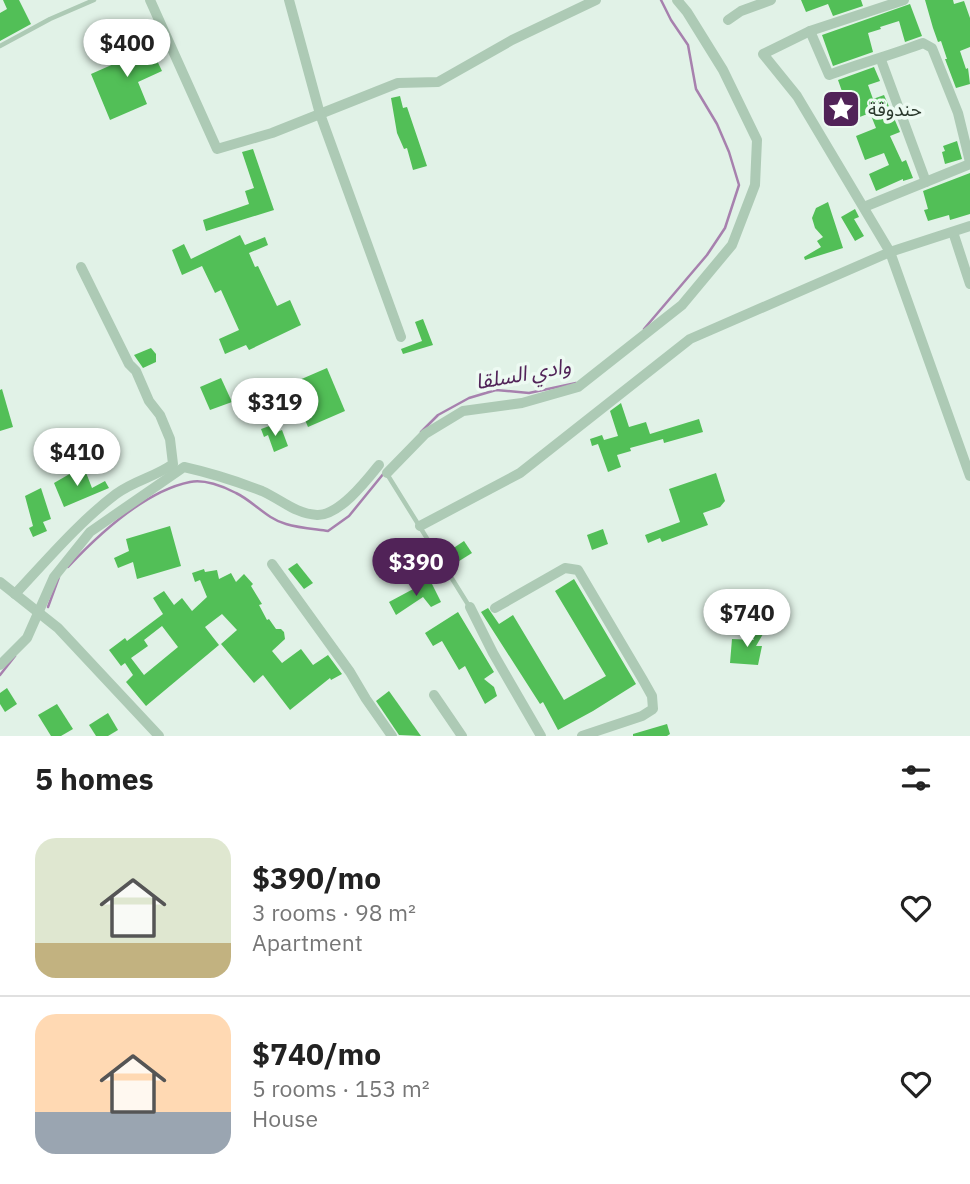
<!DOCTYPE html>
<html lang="en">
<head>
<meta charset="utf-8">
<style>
	body { margin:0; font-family:"IBM Plex Sans","Noto Sans Arabic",sans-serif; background:#f2f2f2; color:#222; height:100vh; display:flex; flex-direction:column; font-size:26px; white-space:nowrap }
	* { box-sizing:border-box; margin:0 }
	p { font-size:23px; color:#767676 }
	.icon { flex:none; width:38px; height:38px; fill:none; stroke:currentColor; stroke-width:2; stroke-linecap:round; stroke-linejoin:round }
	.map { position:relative; height:736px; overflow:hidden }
	.side { display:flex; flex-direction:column; background:#fff; flex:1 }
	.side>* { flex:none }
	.price { position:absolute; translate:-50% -60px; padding:0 16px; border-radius:24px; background:#fff; color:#222; font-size:23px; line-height:46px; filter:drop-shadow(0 2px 4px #0008) }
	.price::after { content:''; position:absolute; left:50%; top:42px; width:21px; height:16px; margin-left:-10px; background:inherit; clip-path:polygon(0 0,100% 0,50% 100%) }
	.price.on { background:#512358; color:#fff }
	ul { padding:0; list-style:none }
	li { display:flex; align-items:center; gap:21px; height:175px; padding:0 35px }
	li+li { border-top:2px solid #e0e0e0 }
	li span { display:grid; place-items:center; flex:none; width:196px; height:140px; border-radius:21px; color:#555 }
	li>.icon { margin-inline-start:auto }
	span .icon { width:84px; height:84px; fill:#fffc; stroke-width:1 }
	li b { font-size:30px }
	h2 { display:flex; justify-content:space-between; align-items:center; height:84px; padding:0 35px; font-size:30px }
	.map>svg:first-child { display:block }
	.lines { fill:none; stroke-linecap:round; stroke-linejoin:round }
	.stream { stroke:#a781ae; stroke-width:2.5 }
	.building { fill:#52bf57; fill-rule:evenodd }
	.service { stroke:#adcab5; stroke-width:4.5 }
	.minor { stroke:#adcab5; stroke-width:10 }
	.labels { text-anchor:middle; stroke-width:7; stroke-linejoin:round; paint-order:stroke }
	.poi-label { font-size:19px; fill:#2b392d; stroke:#edfaf2; text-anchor:start }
	.water-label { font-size:21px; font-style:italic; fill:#512358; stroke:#edfaf2 }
</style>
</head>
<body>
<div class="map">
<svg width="970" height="736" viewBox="0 0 970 736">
	<rect width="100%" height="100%" fill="#e1f2e7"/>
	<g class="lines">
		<g class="stream">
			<path d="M644,329L707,255L725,228L739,185L729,152L717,124L696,89L688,45L671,20L661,0"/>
			<path d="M421,432L438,415L469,398L496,390L529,393L576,383"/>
			<path d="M68,567C98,535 145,491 190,482C204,479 223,486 236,493C253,501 267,519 286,524C299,528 314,529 328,531L349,516L384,473"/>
			<path d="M48,607L59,577"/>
			<path d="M0,675L15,656"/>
		</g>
	</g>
	<g class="building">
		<path d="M3,0H19L31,24L0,41V13L7,9Z"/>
		<path d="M801,0H861L863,6L833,16L828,4L806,12Z"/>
		<path d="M925,0H953L954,4L964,1L970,18V47L960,51L966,69L968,68L970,84L956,88L945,59H947L941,41L938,42L933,28Z"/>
		<path d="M910,4L922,36L905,42L899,21L880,27L881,29L868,33L873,52L833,66L822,35Z"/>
		<path d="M158,36L161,42L150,46L162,71L138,82L147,104L110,120L91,74L125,59L121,50Z"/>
		<path d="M874,67L880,81L868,85L873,99L884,95L900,132L890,136L902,162L906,160L913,178L903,181V179L876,191L869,174L889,165L884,153L865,160L856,136L876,128L870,113L852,120L842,97H844L838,80Z"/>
		<path d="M400,96L403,108L407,107L427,166L413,170L407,148L404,149L397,133L391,98Z"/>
		<path d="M957,141L962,159L945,164L942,152L945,151L943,146Z"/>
		<path d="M253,149L274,210L206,231L203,220L249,204L245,191L254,188L242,152Z"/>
		<path d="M970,173V214L950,220L949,215L928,221L924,210L928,209L923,191Z"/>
		<path d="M828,202L843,248L805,260L804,257L821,247L817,241L823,237L815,228L812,218L816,208Z"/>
		<path d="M855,209L859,217L854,219L864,236L855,241L841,217Z"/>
		<path d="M240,235L245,245L265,237L268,245L249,253L255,267L258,266L277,306L290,300L301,325L249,350L246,345L225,354L219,339L239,330L221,290L215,293L202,266L182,275L172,250L184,244L191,259Z"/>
		<path d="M423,319L433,345L403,354L401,349L422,341L415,322Z"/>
		<path d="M151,348L156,354V362L143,368L134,355Z"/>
		<path d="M327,368L345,411L308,427L290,384Z"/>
		<path d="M221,378L232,402L210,410L200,387Z"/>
		<path d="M2,389L13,427L0,431V390Z"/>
		<path d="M621,403L629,427L646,422L650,434L699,419L703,432L664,443L663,439L630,448L631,451L617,455L621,467L608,472L598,444L592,446L590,439L602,435L604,440L618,436L610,411Z"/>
		<path d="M275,424L277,432L282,430L288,446L274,452L268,435L264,437L261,429Z"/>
		<path d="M85,470L92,488L105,481L109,488L64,507L54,483L73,472L74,474Z"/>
		<path d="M716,473L725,501L720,507L703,513L708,525L662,542L660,538L648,543L645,535L680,522L669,489Z"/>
		<path d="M41,488L51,519L43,522L47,531L33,537L29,528L33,526L25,496Z"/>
		<path d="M170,526L181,566L137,579L133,562L118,568L114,558L129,551L126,539Z"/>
		<path d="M603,529L608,544L592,550L587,535Z"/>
		<path d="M464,541L472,553L456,563L449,551Z"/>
		<path d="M297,563L313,583L304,589L288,569Z"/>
		<path d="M204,569L205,572L217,570L219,579L231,573L236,582L244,574L253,584L251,586L262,604L259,605L267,620L269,619L276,629H281L284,632L285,639L272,651L282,663L301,649L313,665L328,655L342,674L331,680L330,678L290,710L263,675L254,683L221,644L237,630L222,614L205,627L219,645L146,706L126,682L133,675L125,663L121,666L109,650L125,638L127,641L163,614L153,598L164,591L174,605L182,598L192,611L207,597L200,580L195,582L192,573ZM162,626L178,647L144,675L131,658L148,646L144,640Z"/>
		<path d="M574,579L636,684L593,711L558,730L543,702L540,704L481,612L488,608L499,624L513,615L564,700L606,676L555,591Z"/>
		<path d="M430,580L441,602L431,607L423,597L396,615L389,602Z"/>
		<path d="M458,612L494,672L484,679L494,687L497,696L485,704L465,666L459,670L442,641L433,646L425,633Z"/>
		<path d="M764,626L767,633L763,634L756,646H762L758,665L730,663L732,639L754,640L750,631Z"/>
		<path d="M7,688L17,704L5,712L0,704V693Z"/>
		<path d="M389,691L421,736L399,735L376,701Z"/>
		<path d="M57,704L73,729L61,736H51L38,715Z"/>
		<path d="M108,713L118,730L108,736H96L89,725Z"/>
		<path d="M667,724L670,734L667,736H633V734Z"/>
	</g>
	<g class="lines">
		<g class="service">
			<path d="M0,46L50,19L94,0"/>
			<path d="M387,474L469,606"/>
		</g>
		<g class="minor">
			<path d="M150,0L217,149L272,133L398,83L438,82L512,40L596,0"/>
			<path d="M289,0L320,114L401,337"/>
			<path d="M904,0L810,31L763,54L797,96L890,252L970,476"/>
			<path d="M728,20L741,11L771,0"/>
			<path d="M810,31L829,75C861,63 892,55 923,43L932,48L958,113L970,162"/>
			<path d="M881,60L926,182"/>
			<path d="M864,207L970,164"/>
			<path d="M953,232L970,284"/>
			<path d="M387,473L425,434L463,411L522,403L578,387L682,305L732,245L755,185L757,140L723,70L687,12L677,0"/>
			<path d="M420,526L520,473L690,339L890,252L970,226"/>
			<path d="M272,564L350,672L366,699L392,736"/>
			<path d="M0,582L58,628L159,736"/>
			<path d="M15,594C47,560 79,522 116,494C135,480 155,477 173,464L170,439L160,415L149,401L136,371L129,364L81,267"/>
			<path d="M470,607L493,653L541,736"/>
			<path d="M495,608L565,568L578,570L643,680L652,696L653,709L642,716L582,736"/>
			<path d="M0,665L27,638L54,577L90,532L184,467C211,473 236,481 262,491C280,499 296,514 317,515C339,516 367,480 379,465"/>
			<path d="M434,695L462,736"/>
		</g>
	</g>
	<defs>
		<g id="sight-square" transform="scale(2.0125)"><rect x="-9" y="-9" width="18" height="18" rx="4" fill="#512358" stroke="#edfaf2"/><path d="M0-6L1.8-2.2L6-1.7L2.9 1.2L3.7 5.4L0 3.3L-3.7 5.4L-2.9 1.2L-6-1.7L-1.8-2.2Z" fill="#fff"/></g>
	</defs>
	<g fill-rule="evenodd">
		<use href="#sight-square" x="841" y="109"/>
	</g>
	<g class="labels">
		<g class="poi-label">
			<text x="868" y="116">حندوقة</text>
		</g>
		<g class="water-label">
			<text transform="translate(523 374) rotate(-10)" y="7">وادي السلقا</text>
		</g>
	</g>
</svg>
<b class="price" style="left:127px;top:79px">$400</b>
<b class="price" style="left:275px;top:438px">$319</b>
<b class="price" style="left:77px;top:488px">$410</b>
<b class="price on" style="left:416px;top:598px">$390</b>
<b class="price" style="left:747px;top:649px">$740</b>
</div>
<section class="side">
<h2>5 homes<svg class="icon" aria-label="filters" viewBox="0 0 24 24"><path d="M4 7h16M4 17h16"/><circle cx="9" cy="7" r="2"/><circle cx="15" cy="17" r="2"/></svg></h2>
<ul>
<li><span style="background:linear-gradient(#dfe7d0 75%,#c2b280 0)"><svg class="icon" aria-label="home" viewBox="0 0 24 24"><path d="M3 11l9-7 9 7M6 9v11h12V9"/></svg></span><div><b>$390/mo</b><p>3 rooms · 98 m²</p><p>Apartment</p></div><svg class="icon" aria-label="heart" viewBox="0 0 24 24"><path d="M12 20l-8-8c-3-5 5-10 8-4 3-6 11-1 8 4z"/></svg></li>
<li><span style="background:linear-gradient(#ffd9b3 70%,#9aa5b1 0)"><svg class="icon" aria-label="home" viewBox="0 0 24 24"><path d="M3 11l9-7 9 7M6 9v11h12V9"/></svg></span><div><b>$740/mo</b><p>5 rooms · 153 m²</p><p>House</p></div><svg class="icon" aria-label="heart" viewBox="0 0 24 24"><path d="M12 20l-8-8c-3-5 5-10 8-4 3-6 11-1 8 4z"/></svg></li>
</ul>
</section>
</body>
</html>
